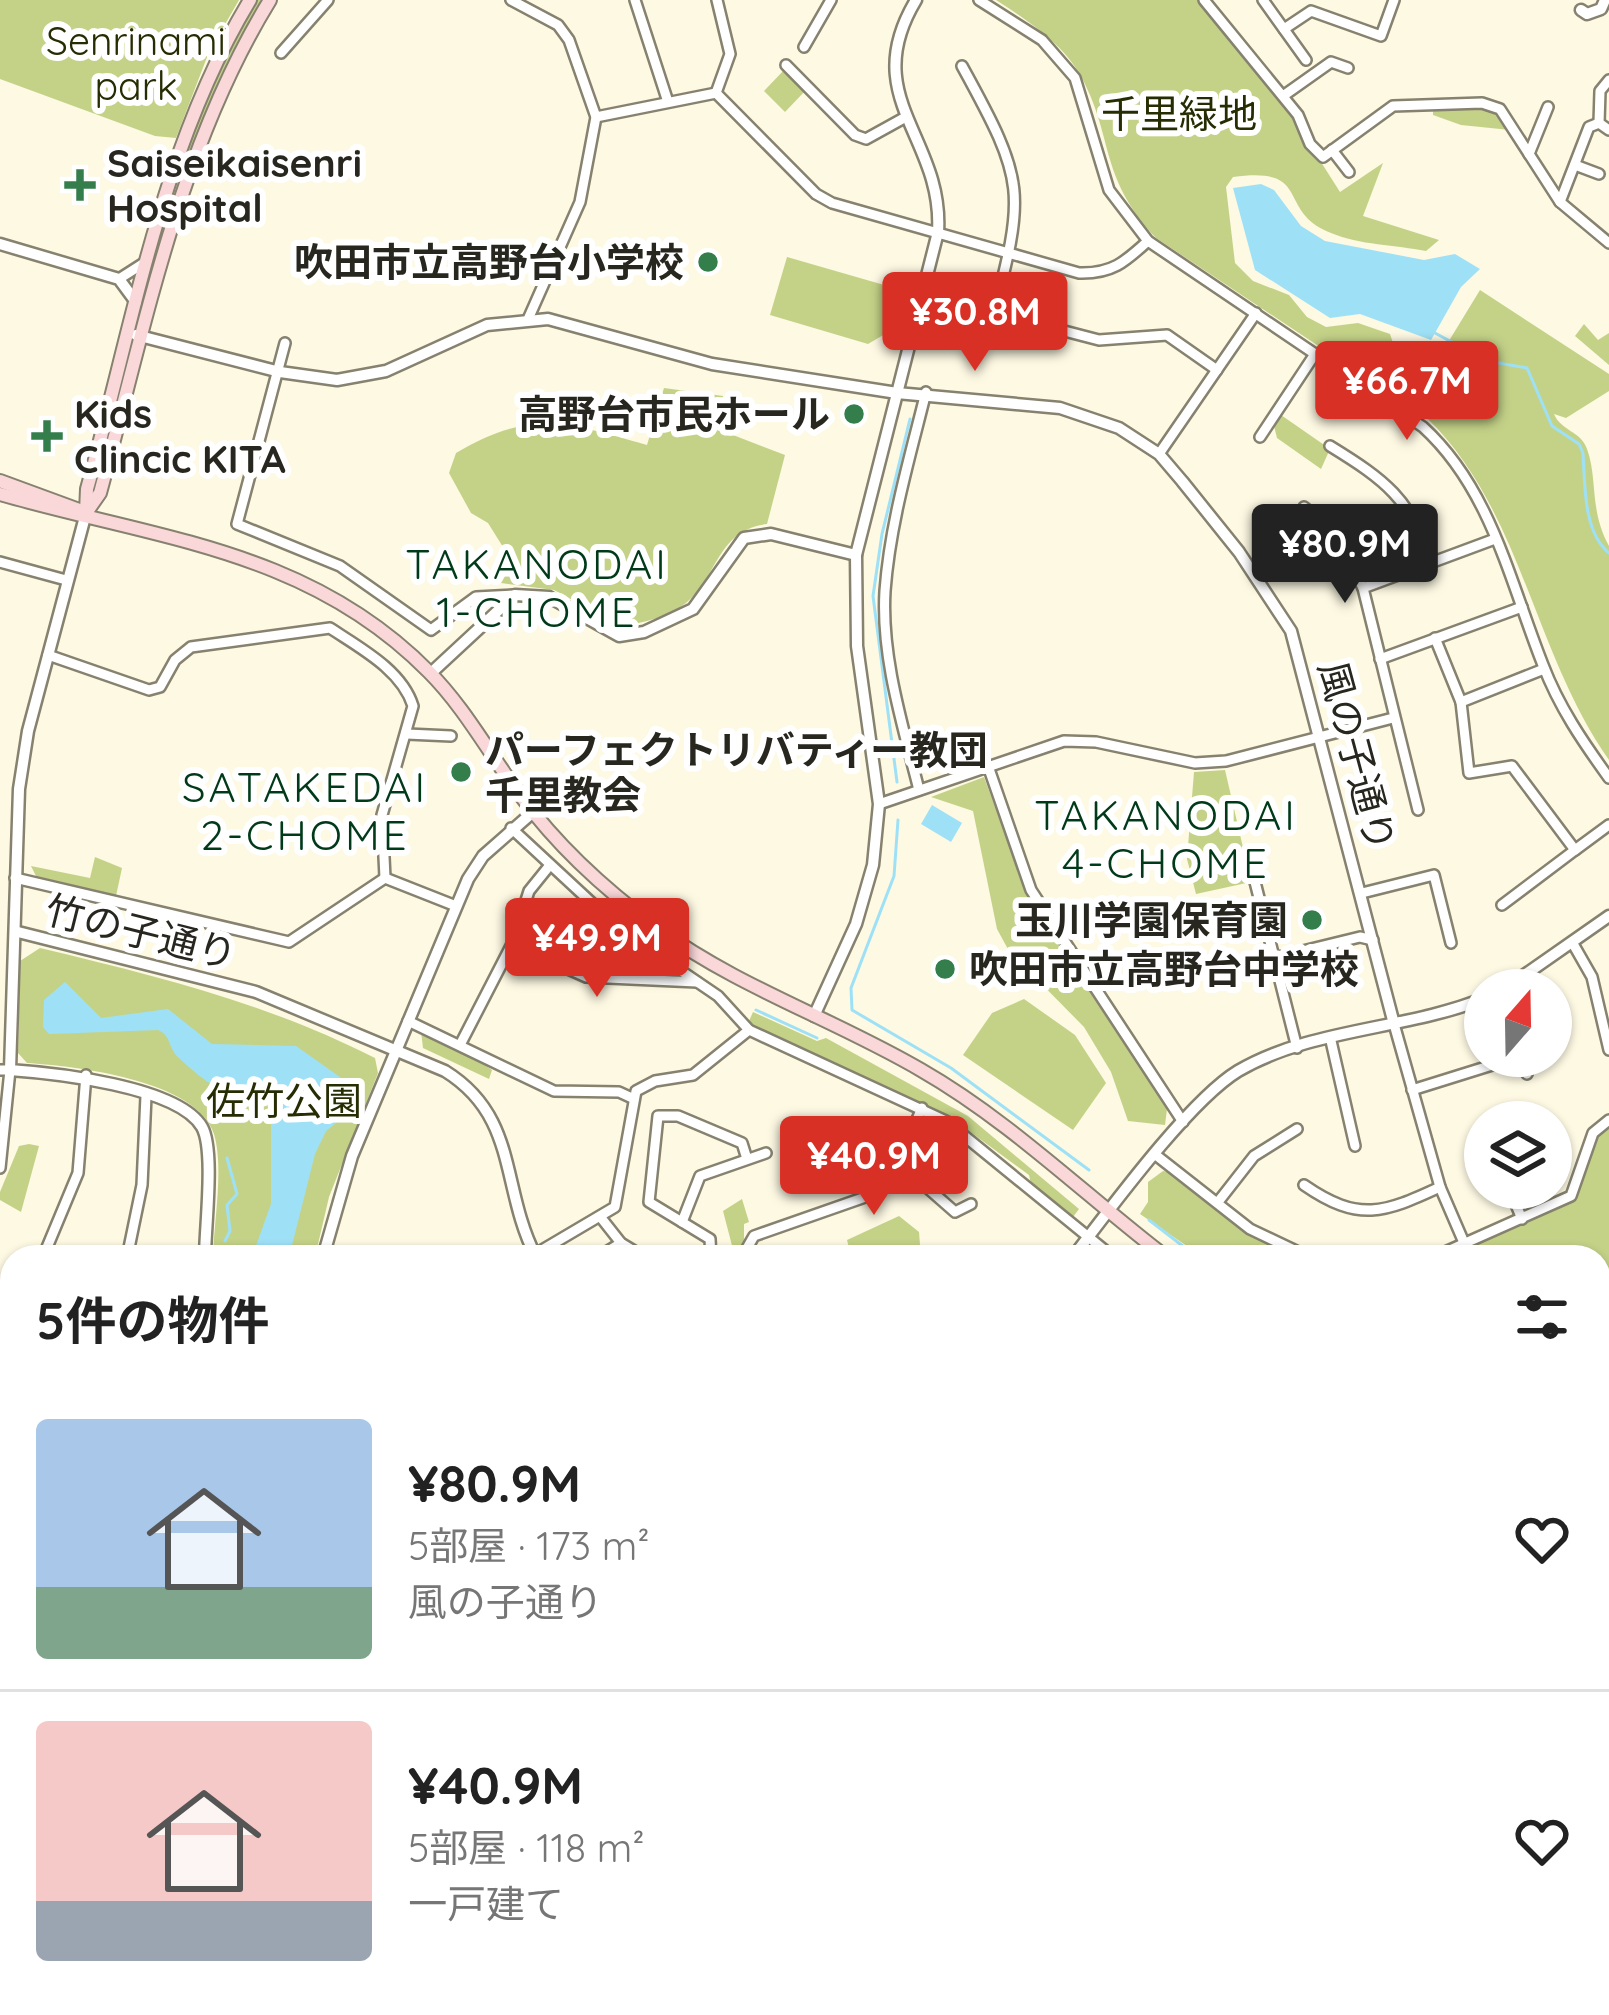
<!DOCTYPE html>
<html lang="ja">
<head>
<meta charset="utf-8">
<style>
	body { margin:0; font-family:Quicksand,"Noto Sans JP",sans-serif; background:#f6f6f6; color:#222; height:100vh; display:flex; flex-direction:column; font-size:45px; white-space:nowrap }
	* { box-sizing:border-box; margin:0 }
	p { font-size:39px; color:#767676 }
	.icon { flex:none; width:66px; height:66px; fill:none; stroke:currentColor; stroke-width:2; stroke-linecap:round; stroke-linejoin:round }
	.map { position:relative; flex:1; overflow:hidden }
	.details { position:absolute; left:0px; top:1245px; width:1611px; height:771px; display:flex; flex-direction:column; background:#fff; border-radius:36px 36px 0 0; box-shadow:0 3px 9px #0004 }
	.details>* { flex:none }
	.needle { width:78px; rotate:20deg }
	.fabs { position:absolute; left:1464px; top:969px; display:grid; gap:24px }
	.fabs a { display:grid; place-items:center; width:108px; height:108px; border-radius:50%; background:#fff; box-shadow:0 3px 9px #0004; font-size:60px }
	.price { position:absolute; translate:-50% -102px; padding:0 27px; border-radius:12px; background:#d93025; color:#fff; font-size:39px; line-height:78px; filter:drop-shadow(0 3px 6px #0008) }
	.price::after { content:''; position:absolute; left:50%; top:72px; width:36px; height:27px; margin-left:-18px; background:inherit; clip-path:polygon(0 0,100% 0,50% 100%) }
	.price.selected { background:#222; color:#fff }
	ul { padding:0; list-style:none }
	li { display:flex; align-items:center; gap:36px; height:300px; padding:0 36px }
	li+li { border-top:3px solid #e0e0e0 }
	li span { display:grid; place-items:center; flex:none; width:336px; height:240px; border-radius:12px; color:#555 }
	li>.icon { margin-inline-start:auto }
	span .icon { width:144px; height:144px; fill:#fffc; stroke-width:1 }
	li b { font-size:51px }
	h2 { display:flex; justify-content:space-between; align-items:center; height:144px; padding:0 36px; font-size:51px }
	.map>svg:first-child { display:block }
	.green { fill:#c4d288 }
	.water { fill:#9ee1f7 }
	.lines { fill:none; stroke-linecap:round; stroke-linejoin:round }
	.stream { stroke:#9ee1f7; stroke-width:3 }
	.river { stroke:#9ee1f7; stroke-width:16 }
	.minor-casing { stroke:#86826f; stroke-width:14 }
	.tertiary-casing { stroke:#86826f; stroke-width:15 }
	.secondary-casing { stroke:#86826f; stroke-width:16 }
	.minor { stroke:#fff; stroke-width:9 }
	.tertiary { stroke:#fff; stroke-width:10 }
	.secondary { stroke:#fad7d9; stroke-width:12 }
	.poi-dot { fill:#347e4c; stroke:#fff; stroke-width:4.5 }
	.labels { text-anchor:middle; stroke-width:12; stroke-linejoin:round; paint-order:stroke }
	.park-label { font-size:39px; fill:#272d03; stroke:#fff }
	.poi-label { font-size:39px; font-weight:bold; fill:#28271f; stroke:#fff; text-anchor:start }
	.street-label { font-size:39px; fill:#28271f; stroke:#fff }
	.neighbourhood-label { font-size:42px; letter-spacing:3px; fill:#013a19; stroke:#fff }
</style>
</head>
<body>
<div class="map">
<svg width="1609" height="2015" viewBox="0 0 1609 2015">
	<rect width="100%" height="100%" fill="#fdf9e3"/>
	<g class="green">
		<path d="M0,0H239L209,52L176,138L155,136L0,79Z"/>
		<path d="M257,0H261L221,75L164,225L204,102Z"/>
		<path d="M996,0H1197L1293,118L1340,192L1383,163L1363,216L1439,240L1426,251C1396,245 1359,245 1331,233C1275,211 1314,166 1233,177L1226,187L1235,263L1253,281L1289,295L1307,317L1326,327L1358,323L1390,334L1394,346L1414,354L1421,347L1444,349L1480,290L1609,374V391L1566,418L1554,414C1561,431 1581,431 1587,449C1598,479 1589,510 1609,546V760C1533,652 1522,511 1428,419L1156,238C1097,175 1115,136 1079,73C1061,42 1025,19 996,0Z"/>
		<path d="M785,69L806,90L785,112L764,91Z"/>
		<path d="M1482,107L1494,111L1510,130L1461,125L1433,115V109Z"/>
		<path d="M787,257L898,289L885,334L868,344L770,315Z"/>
		<path d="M1584,324L1598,340L1609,333V365L1575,336Z"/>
		<path d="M664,388L723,396L721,416L733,435L785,455L767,524C717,530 719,575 686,603C669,617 643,622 622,627L554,590L501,583L513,563L488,523L471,513L449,473L456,453C532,408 568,423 647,445Z"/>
		<path d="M1281,415L1330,449L1321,469L1277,438L1274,426Z"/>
		<path d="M1225,770L1251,882L1196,894L1187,859L1194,772Z"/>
		<path d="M984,777L1027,894L1167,1109L1165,1125L1128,1121L1111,1072L1084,1027L1009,951L997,929L973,811L931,797Z"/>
		<path d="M95,857L122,868L116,896L37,878L31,866L90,878Z"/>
		<path d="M40,948C160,977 264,1002 375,1058L378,1073L329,1197L315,1257H213C214,1220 224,1168 214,1134C197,1080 75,1066 27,1063L18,1053L20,961Z"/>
		<path d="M1024,999L1075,1035L1106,1083L1073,1130L963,1055L992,1013Z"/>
		<path d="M753,1012L817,1041L826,1038L968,1116L1079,1209L1073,1217L1031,1184L1029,1175L950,1117L758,1028L749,1021Z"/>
		<path d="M421,1031L457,1045L492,1070L489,1079L423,1048Z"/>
		<path d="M1609,1126V1464L1599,1463V1257H1443L1577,1199L1597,1136Z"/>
		<path d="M29,1144L39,1146L21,1212L0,1200V1192L19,1146Z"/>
		<path d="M1163,1171L1173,1173L1300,1257H1203L1140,1214L1148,1202V1182Z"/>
		<path d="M742,1199L749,1222L744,1224V1249L735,1257L723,1211Z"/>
		<path d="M899,1216L919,1232L921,1257H871L849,1248L847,1240Z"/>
		<path d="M0,1392L12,1394V1453L0,1444Z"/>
		<path d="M0,1886L12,1887V1956L0,1944Z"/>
	</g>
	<g class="water">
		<path d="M1261,184L1274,190L1301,226L1325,241L1424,260L1455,254L1480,269L1461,287L1431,340L1360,314L1330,318L1255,270L1233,188Z"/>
		<path d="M932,805L962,823L951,842L921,824Z"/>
		<path d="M65,982L101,1018L168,1009L212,1044L296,1046L347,1082L352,1110L326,1131L315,1154L289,1257H252L271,1204V1107C234,1101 207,1085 179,1058C167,1047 172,1036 158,1030L49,1034L43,1027L44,1000Z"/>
	</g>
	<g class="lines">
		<g class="stream">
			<path d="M1435,333L1487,361L1527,368L1552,426L1579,444L1583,453C1585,484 1583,532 1609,553"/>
			<path d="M897,782L873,596L882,534L910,419"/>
			<path d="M898,820L894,876L851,988L852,1010L951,1068L1089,1170"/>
			<path d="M756,1010L817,1038"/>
			<path d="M1149,1220L1197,1257"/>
			<path d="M225,1241L230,1231L227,1205L237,1194L227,1158"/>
		</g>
		<path class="river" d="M1606,1544L1609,1546"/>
		<g class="minor-casing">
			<g id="minor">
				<path d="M511,0L558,25L569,40L596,117L580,202L529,317"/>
				<path d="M635,0L668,102"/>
				<path d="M979,0L1042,40L1075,78L1109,190L1148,241L1423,427C1491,489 1510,582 1543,665C1559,707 1583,742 1609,778"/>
				<path d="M1204,0L1298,115L1310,144L1323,157L1393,106L1482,103L1500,109L1560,202L1609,243"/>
				<path d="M1263,0L1306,60"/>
				<path d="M1284,29L1311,11L1381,36L1394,0"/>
				<path d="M804,47L831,0"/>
				<path d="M281,53L328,0"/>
				<path d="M786,65L855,135L866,139L904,118"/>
				<path d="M962,66C1027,184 1025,191 992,321"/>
				<path d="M1609,80L1600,91L1599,123L1609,130"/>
				<path d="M716,93L816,194L832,203L1079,273C1112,274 1125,262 1148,241"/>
				<path d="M716,93L730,54L717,0"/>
				<path d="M1283,96L1331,62L1348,68"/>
				<path d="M596,117L716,93"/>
				<path d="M1332,150L1349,172"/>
				<path d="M1529,154L1548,107"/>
				<path d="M1575,165L1599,174"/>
				<path d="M1560,202L1589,127L1599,123"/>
				<path d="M119,279L144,263"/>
				<path d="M1049,327L1099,340L1167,335L1217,370"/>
				<path d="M285,343L237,524L340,566L431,630L476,597L515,595"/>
				<path d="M1260,437L1315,354"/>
				<path d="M1330,446C1387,481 1408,498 1433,560"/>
				<path d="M1159,454L1256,313"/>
				<path d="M1304,507L1334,533L1363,588"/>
				<path d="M0,562L66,580"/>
				<path d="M1435,638L1461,702"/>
				<path d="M48,655L149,690L160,687L175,660L191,647L330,628C360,648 402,670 413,706L382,815L385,878"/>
				<path d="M1380,659L1522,607"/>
				<path d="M1544,669L1461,702L1469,773L1512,766L1575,850L1609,825"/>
				<path d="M407,734L451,736"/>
				<path d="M988,766L1031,890L1183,1122"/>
				<path d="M919,790C903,726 881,657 885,591C890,523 910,457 926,392"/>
				<path d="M879,804L1064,741L1096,742L1195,763L1226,761L1393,718"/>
				<path d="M1418,810L1363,588L1495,539"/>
				<path d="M511,828L621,930L718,996L749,1030L946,1121L1113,1257"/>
				<path d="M15,878L289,942L385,878"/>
				<path d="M385,878L456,906"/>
				<path d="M1254,878L1297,1048"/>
				<path d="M1362,893L1434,875L1451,943"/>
				<path d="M1502,905L1575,850"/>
				<path d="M1572,942L1592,977L1609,1050"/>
				<path d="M512,944L586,977L697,982"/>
				<path d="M1274,958L1360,937L1373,940"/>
				<path d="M408,1021L554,1091L619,1092L632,1098"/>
				<path d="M1394,1024L1440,1187L1465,1245"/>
				<path d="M1331,1041L1355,1146"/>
				<path d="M461,1043L512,944L529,891L550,865"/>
				<path d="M1519,1057L1527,1074"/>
				<path d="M0,1070H10L0,1168"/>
				<path d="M1412,1090L1521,1056"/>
				<path d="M1157,1156L1250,1229L1309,1257"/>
				<path d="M898,1162L955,1212L971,1204"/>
				<path d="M1304,1185C1359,1223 1384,1213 1440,1187"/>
				<path d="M1509,1188L1522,1219"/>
				<path d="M1218,1202L1254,1156L1297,1129"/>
				<path d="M602,1219L621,1243L644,1257"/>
				<path d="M682,1222L700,1176L766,1153"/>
				<path d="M129,1248L142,1185L146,1096"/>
				<path d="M532,1256L615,1207L636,1091L655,1081L693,1075L749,1030"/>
				<path d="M43,1257L78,1173L86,1075"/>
				<path d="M598,1257L621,1243"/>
				<path d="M711,1257L710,1239L649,1202L658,1116H678L742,1143L747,1159"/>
				<path d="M742,1257L754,1236L874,1194L891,1178L922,1108"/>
				<path d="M1434,1257L1571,1196L1593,1133L1609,1120"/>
				<path d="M0,1356L12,1358"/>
				<path d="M0,1455L12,1466"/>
				<path d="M1599,1634L1609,1636"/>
				<path d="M0,1678H12"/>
				<path d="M1599,1692L1609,1690"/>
				<path d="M1599,1761L1609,1763"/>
				<path d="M1599,1828H1609"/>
				<path d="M0,1851L11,1830L6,1789"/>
				<path d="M0,1859L3,1863"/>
				<path d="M1599,1885L1609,1886"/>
				<path d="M1599,1915L1609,1925"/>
				<path d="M0,1949L12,1960"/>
				<path d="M0,1990L12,1985"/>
				<path d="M33,2004L35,2015"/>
				<path d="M122,2004L139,2007"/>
				<path d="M228,2004L238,2008"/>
				<path d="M340,2004L350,2015"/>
				<path d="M666,2004V2015"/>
				<path d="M1429,2004L1430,2015"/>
				<path d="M1483,2004L1487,2015"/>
				<path d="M1581,2004L1585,2015"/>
				<path d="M100,2015L104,2004"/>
				<path d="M318,2015L319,2004"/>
				<path d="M372,2015L377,2004"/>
				<path d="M440,2015L443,2004"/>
				<path d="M525,2015L528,2004"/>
				<path d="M585,2015L605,2004"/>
				<path d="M715,2015L727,2008L733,2015"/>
				<path d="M774,2015L779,2004"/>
				<path d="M1504,2015L1530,2004"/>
			</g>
		</g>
		<g class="tertiary-casing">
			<g id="tertiary">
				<path d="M1581,10L1587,14L1601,9L1605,0"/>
				<path d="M0,244L119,279L136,302"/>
				<path d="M136,335L280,372L337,380L386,371L487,325L548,319L712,364L897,393L1060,408L1119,428L1159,454L1182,481L1239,552L1291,631L1394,1024"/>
				<path d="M86,513L28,731L19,789L10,1070C53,1073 178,1086 202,1127C215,1150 205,1228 205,1257"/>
				<path d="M431,673L515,595L549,597L619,636L644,632L693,609L744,538L771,534L856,555"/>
				<path d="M18,932L256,992L445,1071C519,1117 500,1187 536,1257"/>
				<path d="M1503,990L1609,916"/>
				<path d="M814,1016L856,924L873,865L879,804L857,646L856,555L938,232C944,137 857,98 916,0"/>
				<path d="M323,1257L352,1156L468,879L483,856L533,812"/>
				<path d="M1073,1257C1110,1209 1189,1101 1238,1071C1311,1028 1407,1030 1485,998"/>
				<path d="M903,2004L927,2015"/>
				<path d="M932,2004L955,2015"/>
				<path d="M1348,2004L1362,2015"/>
				<path d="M861,2015L862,2004"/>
			</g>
		</g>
		<g class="secondary-casing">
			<g id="secondary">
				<path d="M0,481L79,510"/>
				<path d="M0,494C156,539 308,549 429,672C465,708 490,755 521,796C558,847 607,891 657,928C739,988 834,1019 921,1070C1010,1121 1085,1195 1166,1257"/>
				<path d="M86,512L87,489C133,325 161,147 250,0"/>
				<path d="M86,513L100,493C145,327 179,148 270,0"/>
				<path d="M1599,1520L1609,1526"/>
			</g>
		</g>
		<use href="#minor" class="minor"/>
		<use href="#tertiary" class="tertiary"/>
		<use href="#secondary" class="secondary"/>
	</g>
	<g class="poi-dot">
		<path d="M74 167h12v12h12v12h-12v12h-12v-12h-12v-12h12z"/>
		<circle cx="708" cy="262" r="12"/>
		<circle cx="854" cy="414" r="12"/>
		<path d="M41 418h12v12h12v12h-12v12h-12v-12h-12v-12h12z"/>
		<circle cx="461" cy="772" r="12"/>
		<circle cx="1312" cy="920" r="12"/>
		<circle cx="945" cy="969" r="12"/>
	</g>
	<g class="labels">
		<g class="park-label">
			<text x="136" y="55">Senrinami<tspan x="136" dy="45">park</tspan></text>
			<text x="1179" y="128">千里緑地</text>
			<text x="284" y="1115">佐竹公園</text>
		</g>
		<g class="poi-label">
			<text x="107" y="177">Saiseikaisenri<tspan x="107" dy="45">Hospital</tspan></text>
			<text x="684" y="276" text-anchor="end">吹田市立高野台小学校</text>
			<text x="74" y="428">Kids<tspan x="74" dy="45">Clincic KITA</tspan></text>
			<text x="830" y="428" text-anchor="end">高野台市民ホール</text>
			<text x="485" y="764">パーフェクトリバティー教団<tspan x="485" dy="45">千里教会</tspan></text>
			<text x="1288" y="934" text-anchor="end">玉川学園保育園</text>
			<text x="969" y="983">吹田市立高野台中学校</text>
		</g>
		<g class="street-label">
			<text transform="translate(1357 756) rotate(75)" y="14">風の子通り</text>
			<text transform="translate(141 932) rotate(14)" y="14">竹の子通り</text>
		</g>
		<g class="neighbourhood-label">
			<text x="537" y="579">TAKANODAI<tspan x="537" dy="48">1-CHOME</tspan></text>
			<text x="305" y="802">SATAKEDAI<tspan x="305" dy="48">2-CHOME</tspan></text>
			<text x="1166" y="830">TAKANODAI<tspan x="1166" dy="48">4-CHOME</tspan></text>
		</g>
	</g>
</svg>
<div class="fabs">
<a><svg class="needle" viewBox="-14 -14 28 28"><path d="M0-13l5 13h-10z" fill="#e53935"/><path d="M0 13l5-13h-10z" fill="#767676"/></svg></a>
<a><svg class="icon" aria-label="layers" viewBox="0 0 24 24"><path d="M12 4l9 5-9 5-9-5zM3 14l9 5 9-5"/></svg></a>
</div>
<b class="price" style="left:975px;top:374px">¥30.8M</b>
<b class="price" style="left:1407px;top:443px">¥66.7M</b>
<b class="price selected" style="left:1345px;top:606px">¥80.9M</b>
<b class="price" style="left:597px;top:1000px">¥49.9M</b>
<b class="price" style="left:874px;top:1218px">¥40.9M</b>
<section class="details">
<h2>5件の物件<svg class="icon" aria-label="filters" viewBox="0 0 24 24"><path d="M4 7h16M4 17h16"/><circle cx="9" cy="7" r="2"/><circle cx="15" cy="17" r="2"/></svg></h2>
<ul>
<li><span style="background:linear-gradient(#a9c7e8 70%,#7fa58c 0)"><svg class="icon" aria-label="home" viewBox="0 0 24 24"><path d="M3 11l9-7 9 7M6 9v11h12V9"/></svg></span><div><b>¥80.9M</b><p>5部屋 · 173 m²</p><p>風の子通り</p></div><svg class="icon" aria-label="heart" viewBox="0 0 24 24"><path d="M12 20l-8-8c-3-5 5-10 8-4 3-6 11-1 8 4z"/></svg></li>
<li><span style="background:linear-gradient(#f6c9c9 75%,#9aa5b1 0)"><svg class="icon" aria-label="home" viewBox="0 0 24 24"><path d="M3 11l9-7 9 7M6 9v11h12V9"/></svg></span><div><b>¥40.9M</b><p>5部屋 · 118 m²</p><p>一戸建て</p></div><svg class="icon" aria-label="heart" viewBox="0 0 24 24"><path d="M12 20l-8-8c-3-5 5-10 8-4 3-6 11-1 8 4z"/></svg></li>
</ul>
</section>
</div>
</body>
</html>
